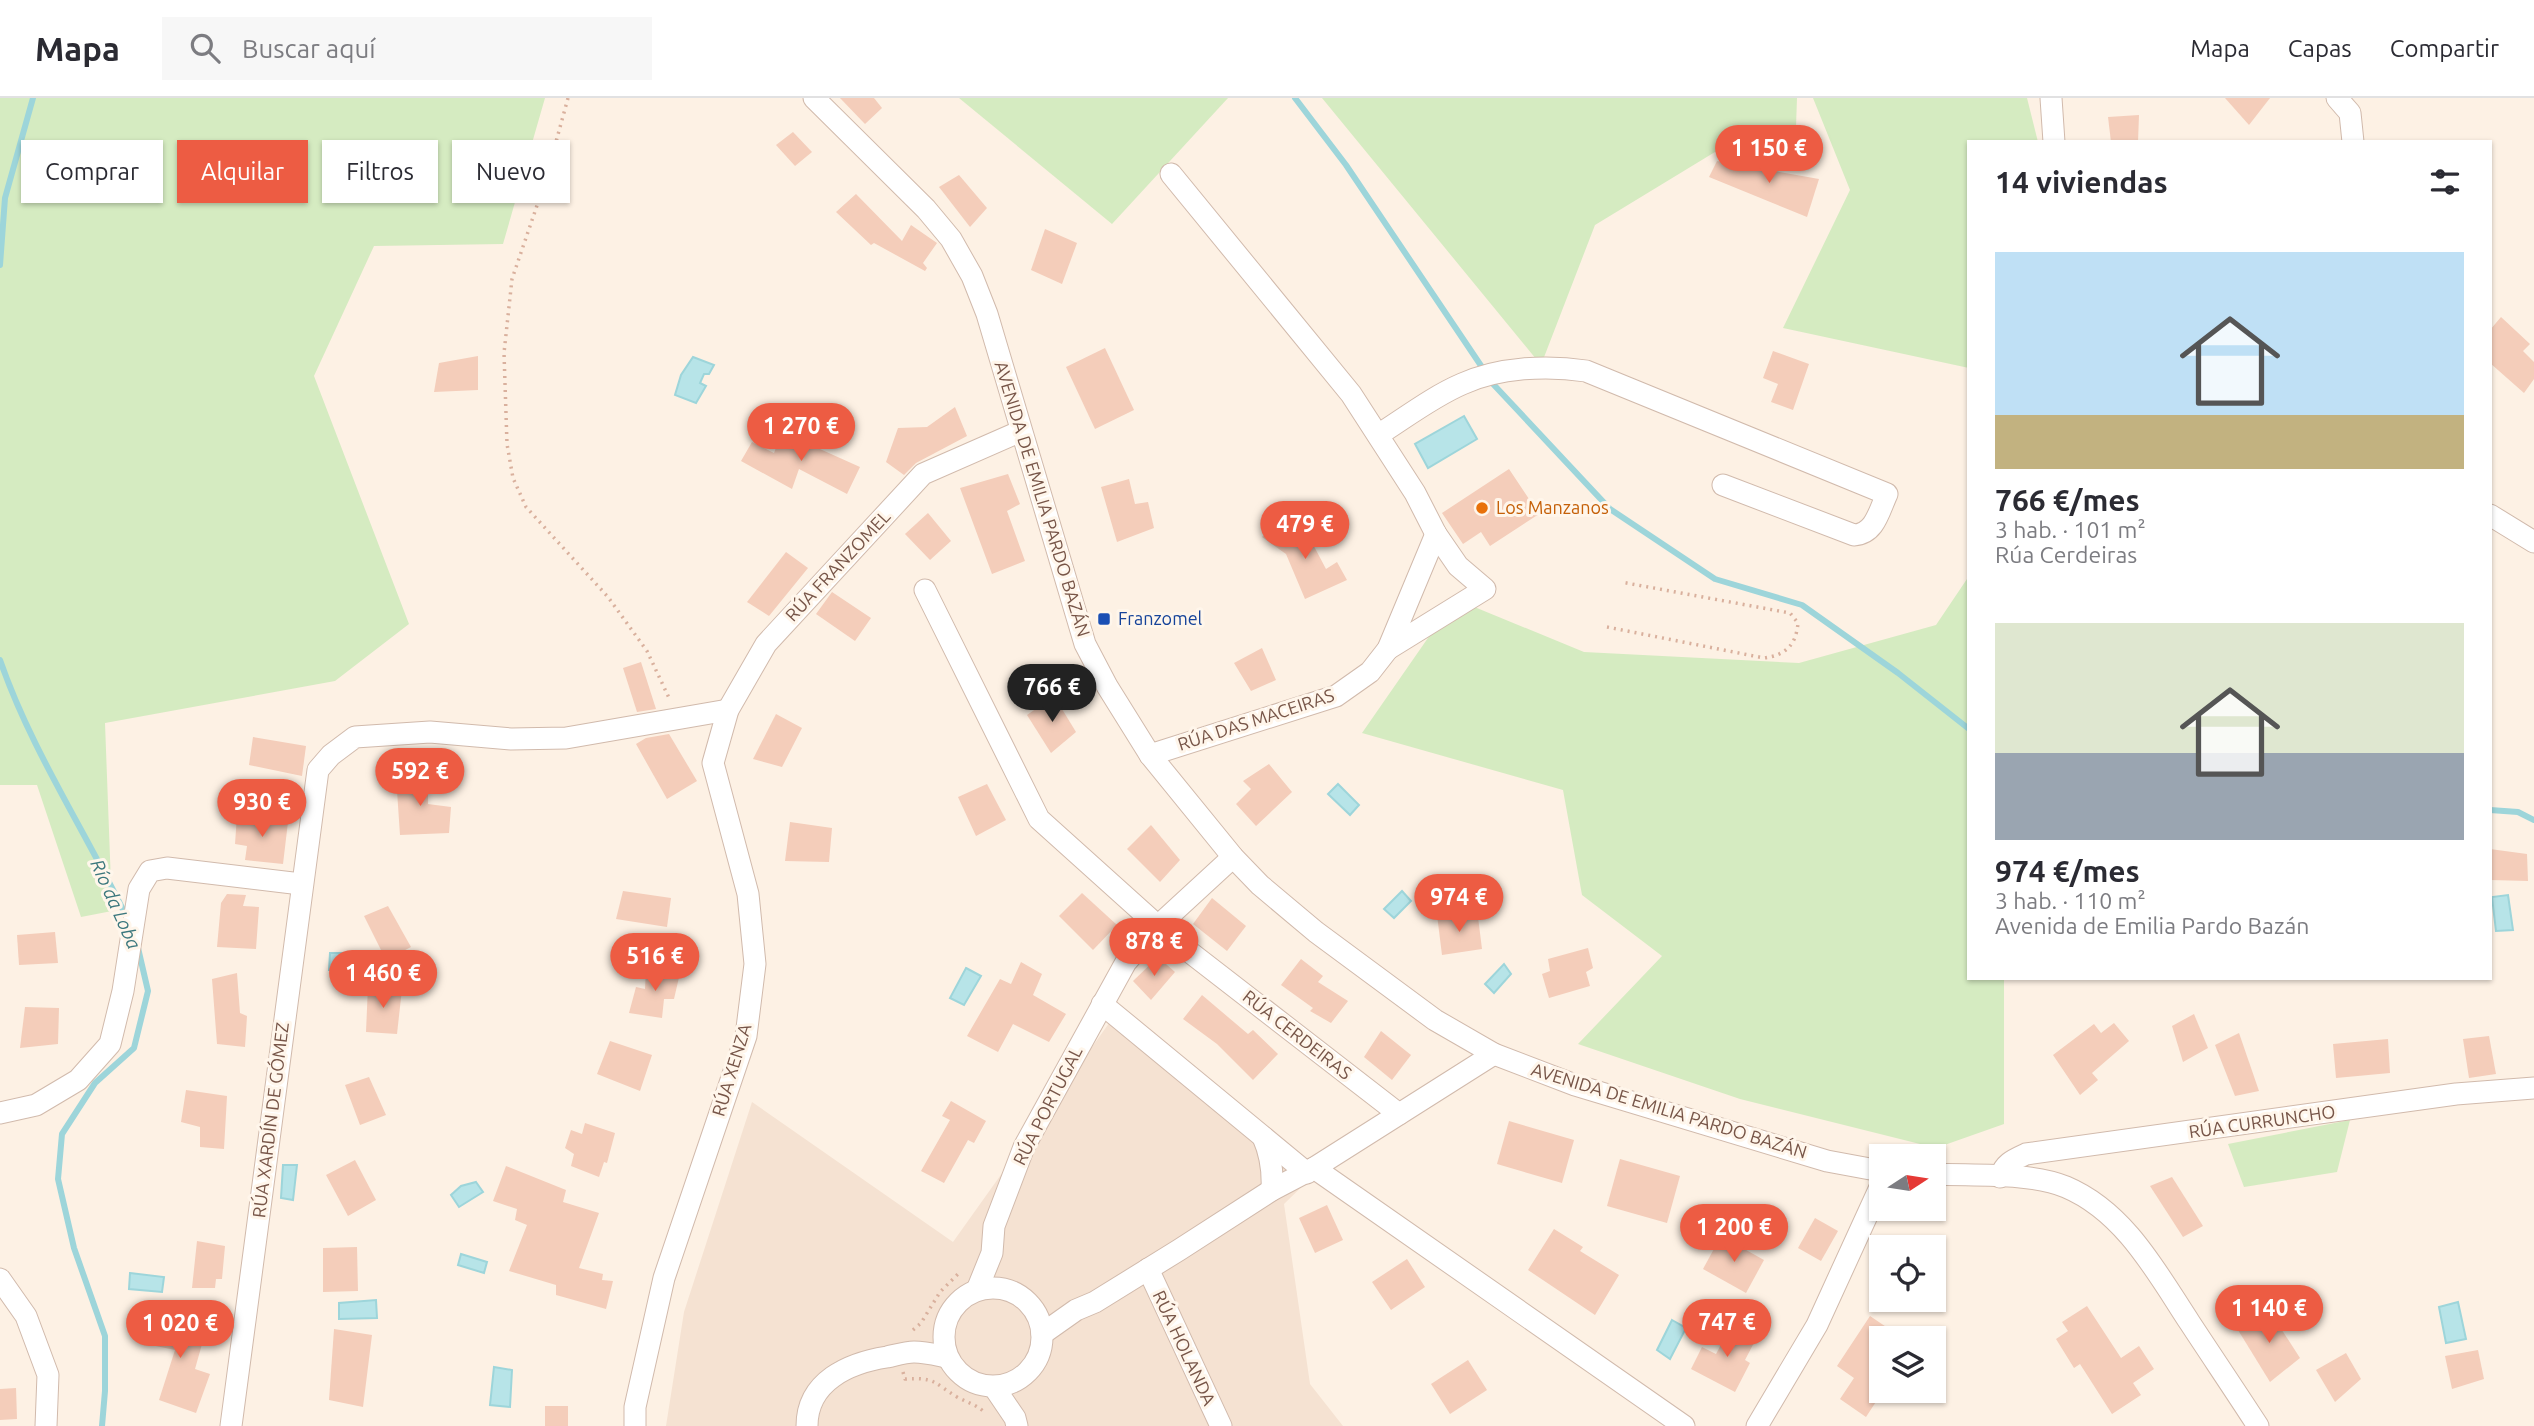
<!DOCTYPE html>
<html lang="es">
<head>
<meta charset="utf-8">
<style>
	body { margin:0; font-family:Ubuntu,sans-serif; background:#f7f7f7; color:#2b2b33; height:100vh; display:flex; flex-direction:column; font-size:26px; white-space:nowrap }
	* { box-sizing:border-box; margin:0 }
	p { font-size:23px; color:#7c7c81 }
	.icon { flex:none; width:38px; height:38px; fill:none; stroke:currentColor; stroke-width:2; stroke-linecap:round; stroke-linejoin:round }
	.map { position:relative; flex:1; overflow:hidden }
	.panel { position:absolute; left:1967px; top:42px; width:525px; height:840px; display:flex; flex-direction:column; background:#fff; border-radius:0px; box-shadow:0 2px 5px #0004 }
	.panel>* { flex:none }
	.guide { position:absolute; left:21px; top:42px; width:665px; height:63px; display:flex; gap:14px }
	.needle { width:46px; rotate:78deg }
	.tools { position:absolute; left:1869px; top:1046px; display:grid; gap:14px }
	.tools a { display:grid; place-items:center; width:77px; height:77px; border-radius:0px; background:#fff; box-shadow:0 2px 5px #0004; font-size:35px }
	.price { position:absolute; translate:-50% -60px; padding:0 16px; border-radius:24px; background:#ed5c43; color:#fff; font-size:23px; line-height:46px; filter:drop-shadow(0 2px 4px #0008) }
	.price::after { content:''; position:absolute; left:50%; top:42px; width:21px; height:16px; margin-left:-10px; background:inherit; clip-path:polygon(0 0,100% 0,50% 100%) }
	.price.active { background:#222; color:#fff }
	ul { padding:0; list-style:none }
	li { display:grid; align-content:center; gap:14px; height:371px; padding:0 28px }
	li span { display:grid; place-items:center; height:217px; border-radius:0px; color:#555 }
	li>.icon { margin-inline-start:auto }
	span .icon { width:126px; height:126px; fill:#fffc; stroke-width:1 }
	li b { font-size:30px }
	h2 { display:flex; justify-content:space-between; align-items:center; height:84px; padding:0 28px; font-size:30px }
	.pill { padding:0 24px; border-radius:0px; background:#fff; box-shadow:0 2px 5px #0004; font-size:24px; line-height:63px }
	.pill.active { background:#ed5c43; color:#fff }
	header { display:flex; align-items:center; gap:42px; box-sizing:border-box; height:98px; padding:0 35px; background:#fff; border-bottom:2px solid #e1e1e2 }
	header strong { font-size:33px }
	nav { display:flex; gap:38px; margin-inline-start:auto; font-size:24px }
	.search { width:490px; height:63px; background:#f7f7f7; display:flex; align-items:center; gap:18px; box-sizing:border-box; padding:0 24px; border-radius:0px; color:#7c7c81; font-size:26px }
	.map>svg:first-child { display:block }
	.residential { fill:#f5e2d2 }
	.green { fill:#d5ebc1 }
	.water { fill:#b7e4e8; stroke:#9dd5da; stroke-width:2 }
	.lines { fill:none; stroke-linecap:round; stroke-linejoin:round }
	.stream { stroke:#9dd5da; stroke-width:6 }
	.building { fill:#f4cdba }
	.minor-casing { stroke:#d1baac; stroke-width:23 }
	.path { stroke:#d9b09d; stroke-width:3.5; stroke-dasharray:2 5; stroke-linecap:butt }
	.minor { stroke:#fff; stroke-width:21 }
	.food-dot { fill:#e8710a; stroke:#fff6eb; stroke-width:2.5 }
	.transit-dot { fill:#1a4fb4; stroke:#fff6eb; stroke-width:2.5 }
	.labels { text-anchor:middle; stroke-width:6; stroke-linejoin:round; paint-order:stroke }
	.street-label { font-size:18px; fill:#775548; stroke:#fff6eb }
	.food-label { font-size:18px; fill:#c56008; stroke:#fff6eb; text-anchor:start }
	.transit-label { font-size:18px; fill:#164399; stroke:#fff6eb; text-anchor:start }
	.water-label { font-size:19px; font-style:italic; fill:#3b777d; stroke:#fff6eb }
</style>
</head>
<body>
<header>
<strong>Mapa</strong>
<div class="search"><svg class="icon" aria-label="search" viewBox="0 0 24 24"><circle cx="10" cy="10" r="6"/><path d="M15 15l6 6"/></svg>Buscar aquí</div>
<nav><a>Mapa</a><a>Capas</a><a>Compartir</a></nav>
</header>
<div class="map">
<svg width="2534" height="1328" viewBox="0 0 2534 1328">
	<rect width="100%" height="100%" fill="#fdf1e4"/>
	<path class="residential" d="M1117,914L1318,1073L1284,1106L1310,1286L1343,1328H666L684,1214L752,1004L953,1144Z"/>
	<g class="green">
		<path d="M0,0H545L503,146L374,148L314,278L409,526L335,583L105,625L112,813L81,819L37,687H0Z"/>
		<path d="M959,0H1228L1112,126Z"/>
		<path d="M1322,0H1797L1796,29L1715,54L1595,127L1541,267Z"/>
		<path d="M1813,0H2027L2038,44H1969V270L1783,230L1850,92Z"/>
		<path d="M1969,478V880H2004V1026L1936,1050L1740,1001L1578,946L1662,858L1582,797L1563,692L1362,635L1455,501L1584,554L1799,565L1936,527Z"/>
		<path d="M2350,1022L2337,1074L2244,1089L2228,1046Z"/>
	</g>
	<g class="water">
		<path d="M693,259L714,267L709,276H704L700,285L706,288L696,305L675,297L681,277Z"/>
		<path d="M1464,318L1477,341L1428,370L1415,346Z"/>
		<path d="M1338,686L1359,707L1350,717L1328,696Z"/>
		<path d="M1402,793L1411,803L1394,820L1384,811Z"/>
		<path d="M2508,797L2513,832L2496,833L2492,799Z"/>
		<path d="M330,855H358L360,873L329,872Z"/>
		<path d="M1504,866L1511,876L1494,895L1485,886Z"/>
		<path d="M966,870L981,878L964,907L950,900Z"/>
		<path d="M283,1067H297L293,1102L281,1100Z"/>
		<path d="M476,1084L483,1094L459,1109L451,1097L461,1088Z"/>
		<path d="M461,1156L487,1164L484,1175L458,1167Z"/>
		<path d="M130,1175L164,1179L162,1194L129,1191Z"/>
		<path d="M376,1202L377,1220L339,1221V1205Z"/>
		<path d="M2458,1204L2466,1241L2446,1245L2439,1209Z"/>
		<path d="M1672,1222L1686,1230L1670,1261L1657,1252Z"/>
		<path d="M494,1269L512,1272L510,1309L490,1307Z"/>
	</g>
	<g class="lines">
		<g class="stream">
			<path d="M1295,0L1346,67L1494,287L1610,411L1715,481L1802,507L1898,575L1969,631"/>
			<path d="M0,167L5,100L33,0"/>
			<path d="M0,562C31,652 86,734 127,820"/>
			<path d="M2490,712L2518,714L2534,722"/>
			<path d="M102,1328L105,1293V1238L74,1150L58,1081L62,1036L95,985L134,950L148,893L138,850"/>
		</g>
	</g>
	<g class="building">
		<path d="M840,0H874L882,10L865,26Z"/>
		<path d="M2225,0H2270L2249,27Z"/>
		<path d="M2139,17L2138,44H2111L2108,19Z"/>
		<path d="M793,34L812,54L795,68L776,47Z"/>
		<path d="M1717,63L1819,81L1807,119L1709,79Z"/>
		<path d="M959,77L987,110L970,129L939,89Z"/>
		<path d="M856,96L902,143L911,127L937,145L923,165L927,170L925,173L874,145L871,147L836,114Z"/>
		<path d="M1045,131L1077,145L1062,186L1031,172Z"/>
		<path d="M2501,219L2530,246L2523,253L2534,264V281L2524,295L2490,265V232Z"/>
		<path d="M1105,250L1134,312L1095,331L1066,269Z"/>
		<path d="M1773,253L1809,266L1793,312L1771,304L1778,286L1763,280Z"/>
		<path d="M478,258V292L434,294L439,265Z"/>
		<path d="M955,309L967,338L916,365L904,377L886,364L898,330L927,329Z"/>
		<path d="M782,334L860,369L847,396L799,371L792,391L741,363L752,344L774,355Z"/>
		<path d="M1509,371L1539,416L1490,448L1481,434L1463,446L1442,415Z"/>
		<path d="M1008,376L1020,406L1007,413L1025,463L992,476L960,390Z"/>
		<path d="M1129,381L1135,406L1148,404L1154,430L1117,444L1101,389Z"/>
		<path d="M928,415L951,443L930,462L905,436Z"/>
		<path d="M1278,423L1298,437L1307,435L1326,471L1337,464L1347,482L1305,501L1286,456L1262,439Z"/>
		<path d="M786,454L808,470L769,518L747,504Z"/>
		<path d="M832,494L871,520L855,543L816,516Z"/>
		<path d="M1262,550L1276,582L1251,593L1234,565Z"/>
		<path d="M641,564L656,611L637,614L623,570Z"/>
		<path d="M1054,598L1076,634L1051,655L1027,617Z"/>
		<path d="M776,616L802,630L782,669L753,661Z"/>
		<path d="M669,636L697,683L667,701L636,646L646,640Z"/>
		<path d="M253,639L306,648L302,678L249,667Z"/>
		<path d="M1269,666L1292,694L1256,728L1236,706L1251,691L1243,683Z"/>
		<path d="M428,675V706L451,709L449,735L400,737L396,678Z"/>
		<path d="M987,686L1006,722L976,738L958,699Z"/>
		<path d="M237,717L288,724L283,766L245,762L247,748L235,746Z"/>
		<path d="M790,724L832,730L829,764L785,763Z"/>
		<path d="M1151,727L1180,762L1160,784L1127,751Z"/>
		<path d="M2490,751L2527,756L2528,783L2490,782Z"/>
		<path d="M623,793L671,800L667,829L616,821Z"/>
		<path d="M1082,795L1117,827L1093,852L1059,818Z"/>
		<path d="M227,796L246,797L243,808L259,809L256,851L217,849L221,805Z"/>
		<path d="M1212,800L1246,828L1227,853L1193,826Z"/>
		<path d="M388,808L411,849L386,862L364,818Z"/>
		<path d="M1459,813L1460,821L1478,819L1482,851L1442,857L1437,817Z"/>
		<path d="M55,834L58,865L19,867L17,837Z"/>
		<path d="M1588,850L1593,870L1586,874L1590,888L1549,900L1542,876L1550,873L1548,861Z"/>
		<path d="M1158,859L1175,874L1151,902L1133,883Z"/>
		<path d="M1301,861L1323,878L1318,884L1348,903L1331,925L1310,913L1313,910L1281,887Z"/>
		<path d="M1021,864L1042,876L1033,897L1066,916L1049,944L1013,926L998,954L967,938L1000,881L1011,886Z"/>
		<path d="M646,871L680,875L674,901H664L662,920L629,915L636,889L645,891Z"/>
		<path d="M237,875L240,915L247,918L245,949L217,946L212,881Z"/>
		<path d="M368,888L402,891L397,936L366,934Z"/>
		<path d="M1202,897L1248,936L1253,932L1278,956L1253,982L1217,946L1183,921Z"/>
		<path d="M25,909L59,910L58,946L20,950Z"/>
		<path d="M2194,916L2208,950L2183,964L2172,928Z"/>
		<path d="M2114,925L2129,943L2092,975L2098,982L2080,997L2053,957L2094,926L2101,935Z"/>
		<path d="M1381,933L1411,957L1392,982L1364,959Z"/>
		<path d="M2239,935L2259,993L2235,998L2215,947Z"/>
		<path d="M2489,938L2496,976L2469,980L2463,941Z"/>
		<path d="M2388,941L2390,975L2336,980L2333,946Z"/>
		<path d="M610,943L652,957L640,993L597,976Z"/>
		<path d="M369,979L386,1017L360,1027L345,987Z"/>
		<path d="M186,992L227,998L224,1051L200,1049V1029L181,1024Z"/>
		<path d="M951,1003L986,1023L974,1045L968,1042L944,1085L921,1073L950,1022L942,1018Z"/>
		<path d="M1509,1023L1574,1042L1562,1085L1497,1066Z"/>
		<path d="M585,1025L615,1035L607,1065L604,1064L599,1079L571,1068L574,1056L565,1050L571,1032L582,1036Z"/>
		<path d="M1620,1061L1680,1078L1667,1125L1607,1108Z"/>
		<path d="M355,1062L376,1102L348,1118L326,1077Z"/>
		<path d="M506,1068L566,1092L563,1104L599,1115L579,1170L603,1176L602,1182L613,1183L606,1211L556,1197V1187L509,1173L527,1127L515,1122L517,1111L493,1103Z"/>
		<path d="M2172,1079L2203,1128L2183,1139L2150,1088Z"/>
		<path d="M1327,1107L1343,1142L1315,1155L1299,1120Z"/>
		<path d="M1815,1120L1838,1133L1821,1163L1798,1150Z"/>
		<path d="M1554,1131L1583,1149L1580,1153L1619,1177L1595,1217L1528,1172Z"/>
		<path d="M1721,1138L1764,1162L1746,1195L1703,1171Z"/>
		<path d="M197,1143L225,1148L222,1181H216L215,1190H192Z"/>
		<path d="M357,1149L358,1193L323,1194V1150Z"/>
		<path d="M1407,1161L1425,1189L1391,1212L1372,1184Z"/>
		<path d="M2087,1208L2121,1260L2139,1248L2154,1271L2133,1285L2141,1297L2112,1316L2080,1266L2074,1270L2056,1241L2068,1233L2062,1224Z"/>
		<path d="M159,1210L190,1215L186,1236L204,1239L195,1271L210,1276L196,1315L159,1302L175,1252L146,1246Z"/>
		<path d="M2269,1212L2300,1260L2270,1284L2238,1232Z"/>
		<path d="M1870,1218L1904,1241H1881V1296L1866,1319L1840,1301L1854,1280L1837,1268Z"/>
		<path d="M1732,1226L1757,1239L1745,1262L1750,1265L1735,1294L1691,1271L1702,1249L1716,1256Z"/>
		<path d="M334,1231L372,1237L363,1309L329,1302Z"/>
		<path d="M2478,1252L2484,1281L2452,1291L2445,1258Z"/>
		<path d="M2346,1255L2361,1281L2335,1304L2316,1272Z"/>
		<path d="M1468,1262L1487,1292L1450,1316L1431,1286Z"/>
		<path d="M16,1290L17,1321L0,1322V1291Z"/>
		<rect x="545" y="1308" width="23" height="20"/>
	</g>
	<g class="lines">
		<g class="minor-casing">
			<g id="minor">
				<path d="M814,0L926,111L951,141L972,178L987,216L1085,546L1107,588L1150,657L1233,759L1260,787L1316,834L1435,922L1494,956L1575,987L1827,1063L1881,1073"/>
				<path d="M2051,0L2054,44"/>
				<path d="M2337,0L2350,15L2353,44"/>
				<path d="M1171,76L1351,296L1415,395L1436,436L1458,468L1485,491L1388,551"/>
				<path d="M1378,337C1405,320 1432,299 1462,286C1499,269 1547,267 1586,273L1887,396C1879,413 1875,436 1854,437L1723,387"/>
				<path d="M2490,417L2534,444"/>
				<path d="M925,492L1039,721L1169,838L1399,1016"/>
				<path d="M1150,657L1336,598L1370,574L1388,551L1436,436"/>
				<path d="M1102,906L1307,1075"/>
				<path d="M1494,956L1314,1070L1684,1328"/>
				<path d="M0,1015L36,1007L78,982L110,946L123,893L139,791L150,773L167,770L301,786"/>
				<path d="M1263,1039C1271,1057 1273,1073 1272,1092"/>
				<path d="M1934,1076C1974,1078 2029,1074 2066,1089C2125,1114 2157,1175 2190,1225C2213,1260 2236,1294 2258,1328"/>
				<path d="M2000,1079C2005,1065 2013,1062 2026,1056L2456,996L2534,990"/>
				<path d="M1148,1171L1221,1328"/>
				<path d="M0,1181L26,1218L48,1277L46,1328"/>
				<circle cx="993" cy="1239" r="49"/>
				<path d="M977,1192L992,1155L994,1128L1024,1049L1126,864L1158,828L1233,759"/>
				<path d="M1042,1236L1076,1212L1095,1204L1179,1152L1272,1092L1314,1070"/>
				<path d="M994,1289L1015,1320L1017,1328"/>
				<path d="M231,1328L318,672L331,657L355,639L430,634L511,641L566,640L728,612"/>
				<path d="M635,1328V1309L664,1180L746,938L755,866L748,796L713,665L728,612L766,546L923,376L1021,333"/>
				<path d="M807,1328C807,1283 849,1265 887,1259C896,1257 906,1254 914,1254C925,1254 937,1257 947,1259"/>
				<path d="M1757,1328L1817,1227L1881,1087"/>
			</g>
		</g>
		<g class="path">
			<path d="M568,0L545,84L512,181L504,255L507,346L513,380L526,409L608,499L647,553L670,602"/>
			<path d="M1607,529L1764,560C1786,557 1796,547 1798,525L1790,515L1621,484"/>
			<path d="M913,1232L921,1225L940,1194L961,1173"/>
			<path d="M903,1274L905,1281C935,1279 934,1285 957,1299C966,1304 975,1306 983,1313"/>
		</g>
		<use href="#minor" class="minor"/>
	</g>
	<circle class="food-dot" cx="1482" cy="410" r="7"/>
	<rect class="transit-dot" x="1097" y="514" width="14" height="14" rx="3.5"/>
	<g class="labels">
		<g class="street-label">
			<text transform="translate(1042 401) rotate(73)" y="6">AVENIDA DE EMILIA PARDO BAZÁN</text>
			<text transform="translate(838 468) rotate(-47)" y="6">RÚA FRANZOMEL</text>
			<text transform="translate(1256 622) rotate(-18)" y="6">RÚA DAS MACEIRAS</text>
			<text transform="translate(1297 937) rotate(38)" y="6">RÚA CERDEIRAS</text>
			<text transform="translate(732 972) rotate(-73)" y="6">RÚA XENZA</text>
			<text transform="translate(1048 1008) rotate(-63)" y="6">RÚA PORTUGAL</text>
			<text transform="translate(1669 1013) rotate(17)" y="6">AVENIDA DE EMILIA PARDO BAZÁN</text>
			<text transform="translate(271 1022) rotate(-83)" y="6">RÚA XARDÍN DE GÓMEZ</text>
			<text transform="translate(2262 1024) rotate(-8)" y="6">RÚA CURRUNCHO</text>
			<text transform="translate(1184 1250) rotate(65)" y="6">RÚA HOLANDA</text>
		</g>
		<g class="food-label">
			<text x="1496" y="416">Los Manzanos</text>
		</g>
		<g class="transit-label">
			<text x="1118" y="527">Franzomel</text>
		</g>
		<g class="water-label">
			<text transform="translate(116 806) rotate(66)" y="7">Río da Loba</text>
		</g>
	</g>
</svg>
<div class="tools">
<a><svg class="needle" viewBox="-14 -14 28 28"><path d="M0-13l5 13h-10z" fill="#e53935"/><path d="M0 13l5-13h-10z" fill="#7c7c81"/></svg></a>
<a><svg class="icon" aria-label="locate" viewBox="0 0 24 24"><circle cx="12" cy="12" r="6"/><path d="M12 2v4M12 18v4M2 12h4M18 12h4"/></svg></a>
<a><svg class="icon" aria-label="layers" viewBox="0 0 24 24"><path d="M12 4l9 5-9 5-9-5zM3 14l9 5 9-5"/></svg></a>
</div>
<b class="price" style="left:1769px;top:87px">1 150 €</b>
<b class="price" style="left:801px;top:365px">1 270 €</b>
<b class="price" style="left:1305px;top:463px">479 €</b>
<b class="price active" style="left:1052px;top:626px">766 €</b>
<b class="price" style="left:420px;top:710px">592 €</b>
<b class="price" style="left:262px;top:741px">930 €</b>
<b class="price" style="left:1459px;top:836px">974 €</b>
<b class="price" style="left:1154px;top:880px">878 €</b>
<b class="price" style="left:655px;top:895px">516 €</b>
<b class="price" style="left:383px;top:912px">1 460 €</b>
<b class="price" style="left:1734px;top:1166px">1 200 €</b>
<b class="price" style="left:2269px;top:1247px">1 140 €</b>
<b class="price" style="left:1727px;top:1261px">747 €</b>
<b class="price" style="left:180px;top:1262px">1 020 €</b>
<div class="guide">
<a class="pill">Comprar</a>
<a class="pill active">Alquilar</a>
<a class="pill">Filtros</a>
<a class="pill">Nuevo</a>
</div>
<section class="panel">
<h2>14 viviendas<svg class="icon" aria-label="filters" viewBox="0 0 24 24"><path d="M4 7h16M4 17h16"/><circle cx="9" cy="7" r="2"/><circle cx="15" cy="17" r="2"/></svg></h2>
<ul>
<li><span style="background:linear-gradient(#bfe0f5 75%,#c2b280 0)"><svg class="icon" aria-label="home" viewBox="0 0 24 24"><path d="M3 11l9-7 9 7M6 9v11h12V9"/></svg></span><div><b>766 €/mes</b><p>3 hab. · 101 m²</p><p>Rúa Cerdeiras</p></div></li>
<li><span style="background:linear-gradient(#dfe7d0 60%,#9aa5b1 0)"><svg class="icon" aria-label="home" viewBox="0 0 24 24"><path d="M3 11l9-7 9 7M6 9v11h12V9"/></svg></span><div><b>974 €/mes</b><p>3 hab. · 110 m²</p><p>Avenida de Emilia Pardo Bazán</p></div></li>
</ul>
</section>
</div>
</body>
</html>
